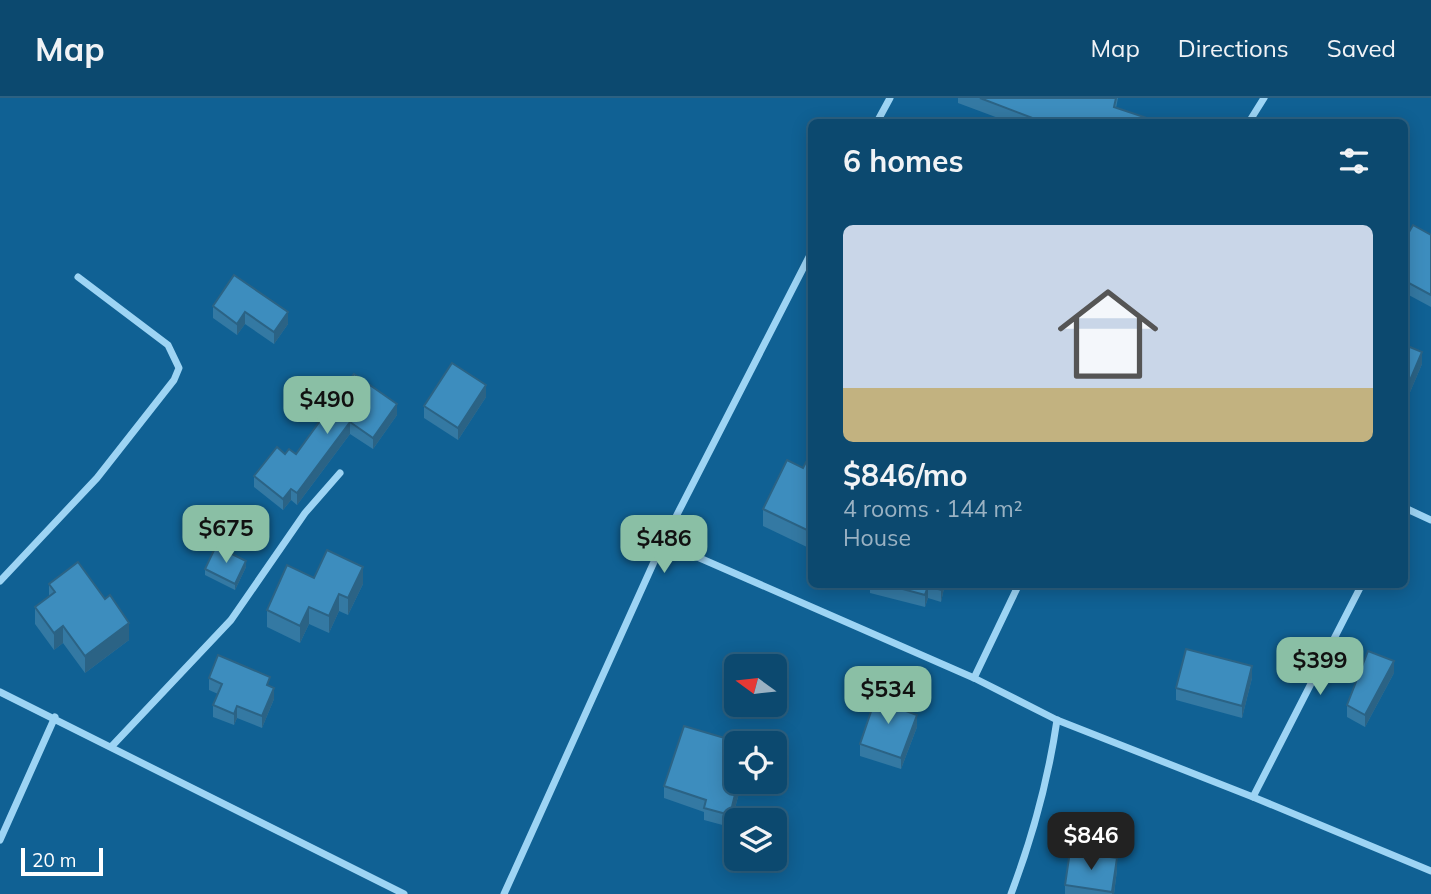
<!DOCTYPE html>
<html lang="en">
<head>
<meta charset="utf-8">
<style>
	body { margin:0; font-family:Mulish,sans-serif; background:#155074; color:#f1f3f6; height:100vh; display:flex; flex-direction:column; font-size:26px; white-space:nowrap }
	* { box-sizing:border-box; margin:0 }
	p { font-size:23px; color:#9ab2c3 }
	.icon { flex:none; width:38px; height:38px; fill:none; stroke:currentColor; stroke-width:2; stroke-linecap:round; stroke-linejoin:round }
	.map { position:relative; flex:1; overflow:hidden }
	.details { position:absolute; left:808px; top:21px; width:600px; height:469px; display:flex; flex-direction:column; background:#0c496f; border-radius:10px; box-shadow:0 4px 18px #0003,0 0 0 2px #2c6182 }
	.details>* { flex:none }
	.needle { width:46px; rotate:285deg }
	.buttons { position:absolute; left:724px; top:556px; display:grid; gap:14px }
	.buttons a { display:grid; place-items:center; width:63px; height:63px; border-radius:10px; background:#0c496f; box-shadow:0 4px 18px #0003,0 0 0 2px #2c6182; font-size:35px }
	.scale { position:absolute; left:21px; bottom:18px; width:82px; box-sizing:border-box; padding-left:7px; border:4px solid #fff; border-top:0; font-size:19px; line-height:24px; white-space:nowrap; color:#fff; -webkit-text-stroke:5px #106194; paint-order:stroke }
	.price { position:absolute; translate:-50% -60px; padding:0 16px; border-radius:14px; background:#8abfa5; color:#111; font-size:23px; line-height:46px; filter:drop-shadow(0 2px 4px #0008) }
	.price::after { content:''; position:absolute; left:50%; top:42px; width:21px; height:16px; margin-left:-10px; background:inherit; clip-path:polygon(0 0,100% 0,50% 100%) }
	.price.selected { background:#222; color:#fff }
	ul { padding:0; list-style:none }
	li { display:grid; align-content:center; gap:14px; height:371px; padding:0 35px }
	li span { display:grid; place-items:center; height:217px; border-radius:10px; color:#555 }
	li>.icon { margin-inline-start:auto }
	span .icon { width:126px; height:126px; fill:#fffc; stroke-width:1 }
	li b { font-size:30px }
	h2 { display:flex; justify-content:space-between; align-items:center; height:84px; padding:0 35px; font-size:30px }
	header { display:flex; align-items:center; gap:42px; box-sizing:border-box; height:98px; padding:0 35px; background:#0c496f; border-bottom:2px solid #2c6182 }
	header strong { font-size:33px }
	nav { display:flex; gap:38px; margin-inline-start:auto; font-size:24px }
	.map>svg:first-child { display:block }
	.lines { fill:none; stroke-linecap:round; stroke-linejoin:round }
	.minor { stroke:#9dd4f4; stroke-width:7 }
	.wall { fill:#3479a3 }
	.shaded-wall { fill:#2b6385 }
	.building { fill:#3d8dbe; stroke:#2b6385; stroke-width:2 }
</style>
</head>
<body>
<header>
<strong>Map</strong>
<nav><a>Map</a><a>Directions</a><a>Saved</a></nav>
</header>
<div class="map">
<svg width="1431" height="796" viewBox="0 0 1431 796">
	<rect width="100%" height="100%" fill="#106194"/>
	<g class="lines">
		<g class="minor">
			<path d="M877,24L890,0"/>
			<path d="M1249,24L1264,0"/>
			<path d="M1405,410L1431,422"/>
			<path d="M663,444L974,580L1057,622L1253,699L1431,773"/>
			<path d="M0,483L97,380L174,282L179,270L168,247L78,179"/>
			<path d="M974,580L1019,486"/>
			<path d="M0,594L404,796"/>
			<path d="M112,648L231,522L305,415L340,375"/>
			<path d="M1253,699L1362,486"/>
			<path d="M0,742L55,619"/>
			<path d="M504,796L663,444L812,153"/>
			<path d="M1011,796C1033,738 1048,683 1057,622"/>
		</g>
	</g>
	<g class="wall">
		<path d="M958,0H1118L1116,10L1153,24H1009L958,5Z"/>
		<path d="M1431,137V209L1405,195V141Z"/>
		<path d="M234,177L288,226L274,246L245,226L237,237L213,220V208Z"/>
		<path d="M1405,239L1406,247L1422,266L1408,299L1405,298Z"/>
		<path d="M354,276L397,317L373,351L350,336L297,407L291,402L283,412L254,389V378L285,356H296Z"/>
		<path d="M486,299L458,342L424,320V308Z"/>
		<path d="M812,367V444L809,450L763,428V411L803,370Z"/>
		<path d="M246,469L235,492L205,477V471Z"/>
		<path d="M314,480L363,486L348,517L339,513L329,535L309,526L300,545L267,529V512Z"/>
		<path d="M49,486L129,542L85,575L63,545L54,552L35,526V509L49,499Z"/>
		<path d="M870,486H945L941,504L928,500L925,509L870,495Z"/>
		<path d="M1394,575L1365,629L1347,619V607Z"/>
		<path d="M209,580L270,588L274,601L262,630L237,620L234,627L213,619V607L218,596L209,592Z"/>
		<path d="M1252,580L1242,620L1176,602V590Z"/>
		<path d="M904,612L917,629L901,671L860,658V646Z"/>
		<path d="M742,684L730,729L704,722V714L664,700V688Z"/>
		<path d="M1117,772L1114,796H1065V787Z"/>
	</g>
	<g class="shaded-wall">
		<path d="M245,214V226L237,237V226Z"/>
		<path d="M288,214V226L274,246V234Z"/>
		<path d="M1422,254V266L1408,299V287Z"/>
		<path d="M486,287V299L458,342V330Z"/>
		<path d="M397,306V317L373,351V340Z"/>
		<path d="M350,324V336L297,407V395Z"/>
		<path d="M291,391V402L283,412V401Z"/>
		<path d="M812,427V444L809,450V433Z"/>
		<path d="M246,463V469L235,492V486Z"/>
		<path d="M363,469V486L348,517V500Z"/>
		<path d="M942,486H945L941,504V492Z"/>
		<path d="M928,488V500L925,509V497Z"/>
		<path d="M339,496V513L329,535V518Z"/>
		<path d="M309,509V526L300,545V528Z"/>
		<path d="M129,525V542L85,575V558Z"/>
		<path d="M63,528V545L54,552V535Z"/>
		<path d="M1394,563V575L1365,629V617Z"/>
		<path d="M1252,568V580L1242,620V608Z"/>
		<path d="M274,590V601L262,630V618Z"/>
		<path d="M237,608V620L234,627V616Z"/>
		<path d="M917,617V629L901,671V660Z"/>
		<path d="M738,684H742L730,729V717Z"/>
		<path d="M1117,760V772L1114,796H1112Z"/>
	</g>
	<g class="building">
		<path d="M980,0H1116L1114,9L1153,22L1152,24H1043Z"/>
		<path d="M1413,127L1431,137V197L1405,183V141Z"/>
		<path d="M234,177L288,214L274,234L245,214L237,226L213,208Z"/>
		<path d="M1405,247L1422,254L1408,287L1405,286Z"/>
		<path d="M452,265L486,287L458,330L424,308Z"/>
		<path d="M354,276L397,306L373,340L350,324L297,395L291,391L283,401L254,378L277,349L285,356L289,351L296,356Z"/>
		<path d="M787,362L803,370L806,364L812,367V427L809,433L763,411Z"/>
		<path d="M216,448L246,463L235,486L205,471Z"/>
		<path d="M327,452L363,469L348,500L339,496L329,518L309,509L300,528L267,512L287,467L314,480Z"/>
		<path d="M78,464L105,501L110,497L129,525L85,558L63,528L54,535L35,509L55,494L49,486Z"/>
		<path d="M884,486H942L941,492L928,488L925,497Z"/>
		<path d="M1186,551L1252,568L1242,608L1176,590Z"/>
		<path d="M1368,553L1394,563L1365,617L1347,607Z"/>
		<path d="M218,557L270,579L267,587L274,590L262,618L237,608L234,616L213,607L222,586L209,580Z"/>
		<path d="M878,593L904,602L900,611L917,617L901,660L860,646Z"/>
		<path d="M684,628L745,646H737V684H738L730,717L704,710L706,702L664,688Z"/>
		<path d="M1070,753L1117,760L1112,794L1065,787Z"/>
	</g>
</svg>
<div class="buttons">
<a><svg class="needle" viewBox="-14 -14 28 28"><path d="M0-13l5 13h-10z" fill="#e53935"/><path d="M0 13l5-13h-10z" fill="#9ab2c3"/></svg></a>
<a><svg class="icon" aria-label="locate" viewBox="0 0 24 24"><circle cx="12" cy="12" r="6"/><path d="M12 2v4M12 18v4M2 12h4M18 12h4"/></svg></a>
<a><svg class="icon" aria-label="layers" viewBox="0 0 24 24"><path d="M12 4l9 5-9 5-9-5zM3 14l9 5 9-5"/></svg></a>
</div>
<div class="scale">20 m</div>
<b class="price" style="left:327px;top:338px">$490</b>
<b class="price" style="left:226px;top:467px">$675</b>
<b class="price" style="left:664px;top:477px">$486</b>
<b class="price" style="left:1320px;top:599px">$399</b>
<b class="price" style="left:888px;top:628px">$534</b>
<b class="price selected" style="left:1091px;top:774px">$846</b>
<section class="details">
<h2>6 homes<svg class="icon" aria-label="filters" viewBox="0 0 24 24"><path d="M4 7h16M4 17h16"/><circle cx="9" cy="7" r="2"/><circle cx="15" cy="17" r="2"/></svg></h2>
<ul>
<li><span style="background:linear-gradient(#c9d6e8 75%,#c2b280 0)"><svg class="icon" aria-label="home" viewBox="0 0 24 24"><path d="M3 11l9-7 9 7M6 9v11h12V9"/></svg></span><div><b>$846/mo</b><p>4 rooms · 144 m²</p><p>House</p></div></li>
</ul>
</section>
</div>
</body>
</html>
